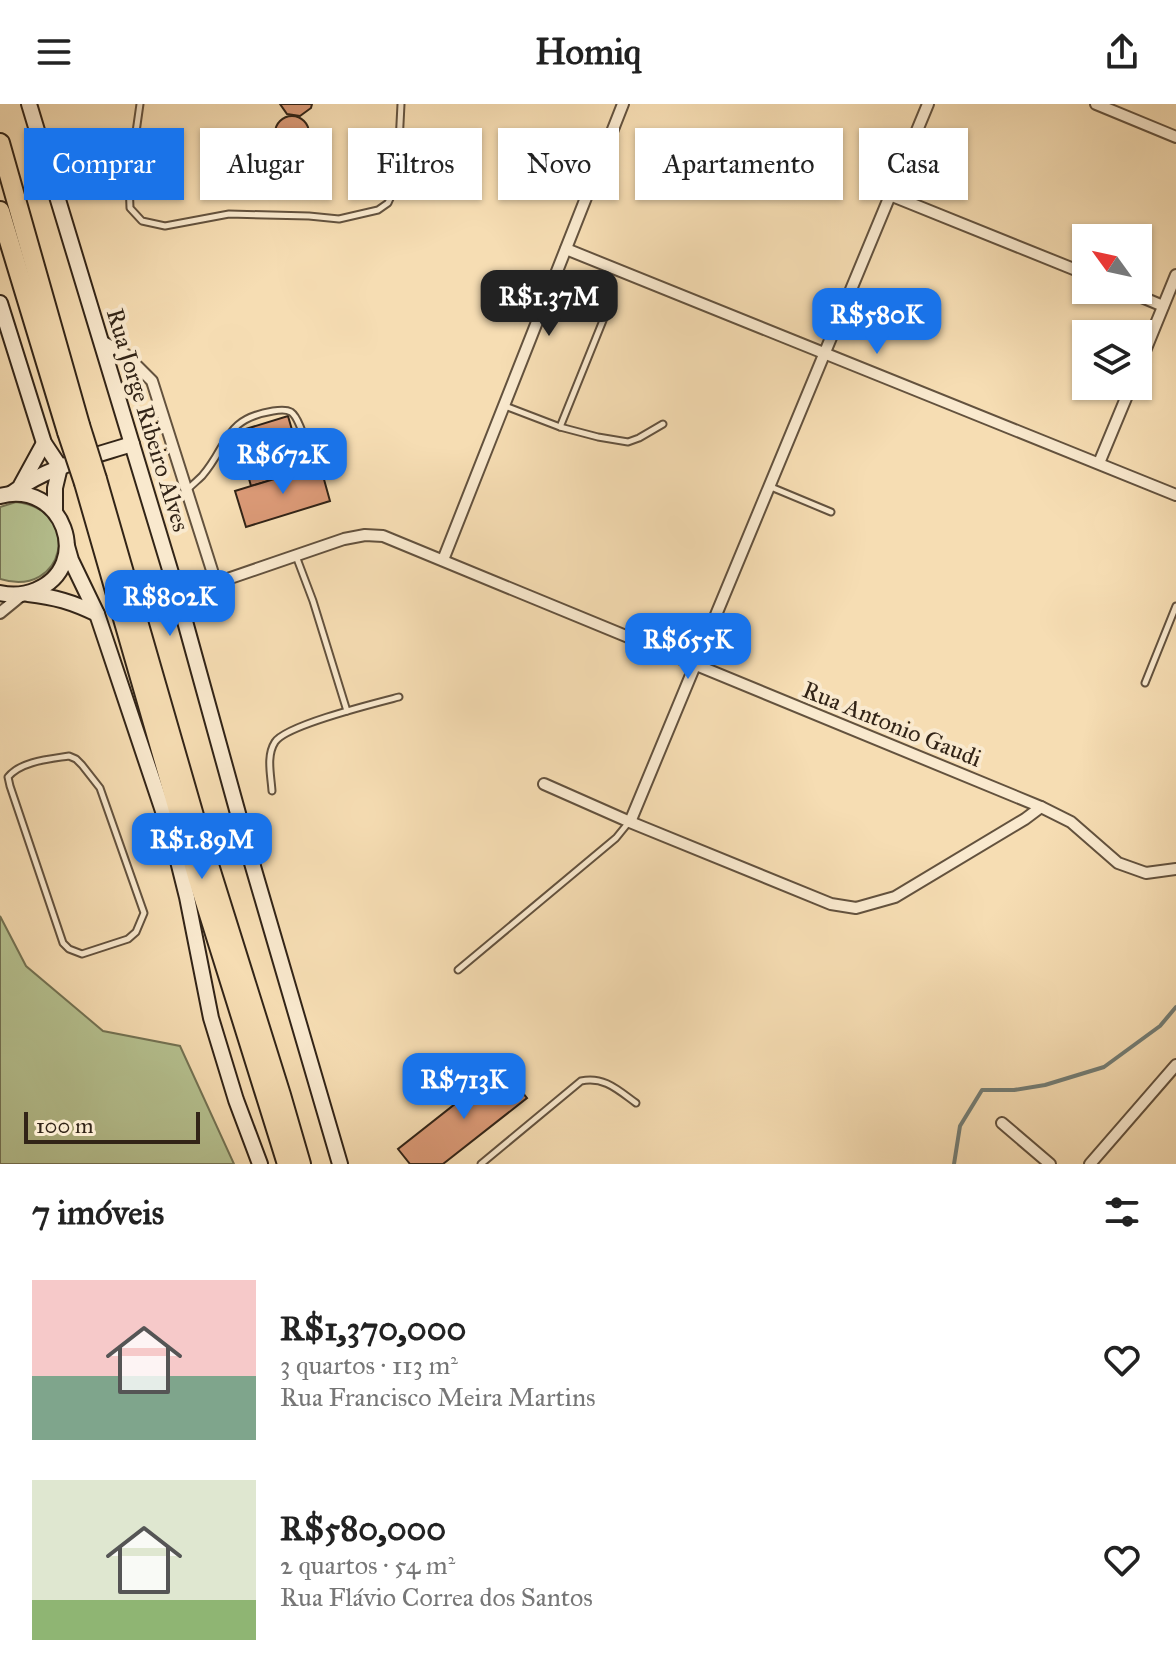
<!DOCTYPE html>
<html lang="pt">
<head>
<meta charset="utf-8">
<style>
	body { margin:0; font-family:"IM FELL Great Primer",serif; background:#f2f2f2; color:#222; height:100vh; display:flex; flex-direction:column; font-size:30px; white-space:nowrap }
	* { box-sizing:border-box; margin:0 }
	p { font-size:26px; color:#767676 }
	.icon { flex:none; width:44px; height:44px; fill:none; stroke:currentColor; stroke-width:2; stroke-linecap:round; stroke-linejoin:round }
	.map { position:relative; height:1060px; overflow:hidden }
	.details { display:flex; flex-direction:column; background:#fff; flex:1 }
	.details>* { flex:none }
	.hud { position:absolute; left:24px; top:24px; width:1128px; height:72px; display:flex; gap:16px }
	.needle { width:52px; rotate:303deg }
	.buttons { position:absolute; left:1072px; top:120px; display:grid; gap:16px }
	.buttons a { display:grid; place-items:center; width:80px; height:80px; border-radius:0px; background:#fff; box-shadow:0 2px 6px #0004; font-size:40px }
	.scale { position:absolute; left:24px; bottom:20px; width:176px; box-sizing:border-box; padding-left:8px; border:4px solid #322417; border-top:0; font-size:22px; line-height:28px; white-space:nowrap; color:#322417; -webkit-text-stroke:6px #f9e9ce; paint-order:stroke }
	.price { position:absolute; translate:-50% -68px; padding:0 18px; border-radius:16px; background:#1a73e8; color:#fff; font-size:26px; line-height:52px; filter:drop-shadow(0 2px 4px #0008) }
	.price::after { content:''; position:absolute; left:50%; top:48px; width:24px; height:18px; margin-left:-12px; background:inherit; clip-path:polygon(0 0,100% 0,50% 100%) }
	.price.selected { background:#222; color:#fff }
	ul { padding:0; list-style:none }
	li { display:flex; align-items:center; gap:24px; height:200px; padding:0 32px }
	li span { display:grid; place-items:center; flex:none; width:224px; height:160px; border-radius:0px; color:#555 }
	li>.icon { margin-inline-start:auto }
	span .icon { width:96px; height:96px; fill:#fffc; stroke-width:1 }
	li b { font-size:34px }
	h2 { display:flex; justify-content:space-between; align-items:center; height:96px; padding:0 32px; font-size:34px }
	.tag { padding:0 28px; border-radius:0px; background:#fff; box-shadow:0 2px 6px #0004; font-size:28px; line-height:72px }
	.tag.selected { background:#1a73e8; color:#fff }
	header { display:flex; justify-content:space-between; align-items:center; height:104px; padding:0 32px; background:#fff; font-size:36px; font-weight:800 }
	.map>svg:first-child { display:block }
	.green { fill:#b6c291; stroke:#747354; stroke-width:2 }
	.lines { fill:none; stroke-linecap:round; stroke-linejoin:round }
	.stream { stroke:#747e76; stroke-width:4 }
	.building { fill:#da9976; stroke:#322417; stroke-width:2 }
	.service-casing { stroke:#63523e; stroke-width:9 }
	.minor-casing { stroke:#63523e; stroke-width:14 }
	.secondary-casing { stroke:#322417; stroke-width:18 }
	.motorway-casing { stroke:#322417; stroke-width:22 }
	.service { stroke:#f9e9ce; stroke-width:5 }
	.minor { stroke:#f9e9ce; stroke-width:10 }
	.secondary { stroke:#f9e9ce; stroke-width:14 }
	.motorway { stroke:#f6ddb3; stroke-width:18 }
	.motorway-bridge-casing { stroke:#322417; stroke-width:22; stroke-linecap:butt }
	.motorway-bridge { stroke:#f6ddb3; stroke-width:18 }
	.labels { text-anchor:middle; stroke-width:8; stroke-linejoin:round; paint-order:stroke }
	.street-label { font-size:24px; fill:#322417; stroke:#f9e9ce }
</style>
</head>
<body>
<header><svg class="icon" aria-label="menu" viewBox="0 0 24 24"><path d="M4 6h16M4 12h16M4 18h16"/></svg>Homiq<svg class="icon" aria-label="share" viewBox="0 0 24 24"><path d="M12 15V3M7 8l5-5 5 5M5 13v7h14v-7"/></svg></header>
<div class="map">
<svg width="1176" height="1060" viewBox="0 0 1176 1060">
	<rect width="100%" height="100%" fill="#f6ddb3"/>
	<filter id="stains"><feTurbulence type="fractalNoise" baseFrequency=".0025" numOctaves="4"/><feColorMatrix values="0 0 0 0 .2 0 0 0 0 .09 0 0 0 0 .02 0 0 0 .5 -.17"/></filter>
	<radialGradient id="worn" r=".72"><stop offset=".6" stop-color="#630" stop-opacity="0"/><stop offset="1" stop-color="#630" stop-opacity=".3"/></radialGradient>
	<g class="green">
		<path d="M16,398C84,406 65,495 0,475V403Z"/>
		<path d="M0,812L26,862L103,927L180,942L234,1060H0Z"/>
	</g>
	<g class="lines">
		<path class="stream" d="M954,1060L960,1022L982,986H1014L1045,981L1104,963L1160,922L1176,903"/>
	</g>
	<g class="building">
		<path d="M280,0H312L311,4L300,12L287,10Z"/>
		<circle cx="292" cy="29" r="17"/>
		<path d="M288,312L304,367L251,382L236,328Z"/>
		<path d="M320,361L330,397L246,423L235,387Z"/>
		<path d="M502,963L527,994L443,1060H410L398,1045Z"/>
	</g>
	<g class="lines">
		<g class="service-casing">
			<g id="service">
				<path d="M140,0L129,77L130,104L142,117L165,122L229,110L309,112L339,115L378,106L388,99L397,79L401,0"/>
				<path d="M505,302L560,323L598,333L628,338L639,334L663,320"/>
				<path d="M560,323L606,209"/>
				<path d="M771,383L831,408"/>
				<path d="M188,385C193,380 198,376 202,372C229,341 223,315 273,307C279,306 286,305 291,308C300,314 307,344 311,354"/>
				<path d="M296,452L313,497L347,607"/>
				<path d="M1145,579L1176,502"/>
				<path d="M69,652L76,655L82,661L100,684L144,809L136,828L128,835L82,850L69,845L63,839L10,682L8,673C21,657 50,655 69,652Z"/>
				<path d="M272,687C271,671 266,652 275,638C286,621 376,599 399,593"/>
				<path d="M458,866L616,734L629,718"/>
				<path d="M481,1060L581,977C604,972 618,986 636,999"/>
			</g>
		</g>
		<g class="minor-casing">
			<g id="minor">
				<path d="M1096,0L1176,33"/>
				<path d="M890,91L1086,170"/>
				<path d="M566,145L1176,391"/>
				<path d="M1125,186L1163,202"/>
				<path d="M102,237L125,250L152,277L216,479"/>
				<path d="M1138,264L1176,171"/>
				<path d="M1099,359L1131,282"/>
				<path d="M443,456L623,0"/>
				<path d="M178,492L344,435L365,431L383,432L1041,703L1071,718L1118,759L1146,769L1176,765"/>
				<path d="M0,509L22,491"/>
				<path d="M544,680L630,718L831,800L856,804L895,793L1025,715L1041,703"/>
				<path d="M630,718L928,0"/>
				<path d="M1002,1019L1050,1060"/>
				<path d="M1090,1060L1176,961"/>
			</g>
		</g>
		<g class="secondary-casing">
			<g id="secondary">
				<path d="M29,0L178,492L247,742L340,1060"/>
				<path d="M0,199L44,339L60,363"/>
				<path d="M21,381L44,339"/>
				<path d="M12,389C47,363 91,353 132,340"/>
				<path d="M0,392C63,375 94,462 36,486C24,491 13,492 0,489"/>
				<path d="M55,407V384L60,363"/>
				<path d="M67,442L71,456L97,510L173,737L187,793L211,914L236,996L260,1060"/>
				<path d="M28,490C55,493 72,498 97,510"/>
			</g>
		</g>
		<g class="motorway-casing">
			<g id="motorway">
				<path d="M0,39L80,321"/>
				<path d="M0,107L67,328"/>
				<path d="M97,375L199,729L281,991L301,1060"/>
				<path d="M84,379L197,772L287,1060"/>
			</g>
		</g>
		<use href="#service" class="service"/>
		<use href="#minor" class="minor"/>
		<use href="#secondary" class="secondary"/>
		<use href="#motorway" class="motorway"/>
		<g class="motorway-bridge-casing">
			<g id="motorway-bridge">
				<path d="M80,321L97,375"/>
				<path d="M67,328L84,379"/>
			</g>
		</g>
		<use href="#motorway-bridge" class="motorway-bridge"/>
	</g>
	<g class="labels">
		<g class="street-label">
			<text transform="translate(148 316) rotate(73)" y="8">Rua Jorge Ribeiro Alves</text>
			<text transform="translate(892 620) rotate(22)" y="8">Rua Antonio Gaudi</text>
		</g>
	</g>
	<rect width="100%" height="100%" filter="url(#stains)"/>
	<rect width="100%" height="100%" fill="url(#worn)"/>
</svg>
<div class="buttons">
<a><svg class="needle" viewBox="-14 -14 28 28"><path d="M0-13l5 13h-10z" fill="#e53935"/><path d="M0 13l5-13h-10z" fill="#767676"/></svg></a>
<a><svg class="icon" aria-label="layers" viewBox="0 0 24 24"><path d="M12 4l9 5-9 5-9-5zM3 14l9 5 9-5"/></svg></a>
</div>
<div class="scale">100 m</div>
<b class="price selected" style="left:549px;top:234px">R$1.37M</b>
<b class="price" style="left:877px;top:252px">R$580K</b>
<b class="price" style="left:283px;top:392px">R$672K</b>
<b class="price" style="left:170px;top:534px">R$802K</b>
<b class="price" style="left:688px;top:577px">R$655K</b>
<b class="price" style="left:202px;top:777px">R$1.89M</b>
<b class="price" style="left:464px;top:1017px">R$713K</b>
<div class="hud">
<a class="tag selected">Comprar</a>
<a class="tag">Alugar</a>
<a class="tag">Filtros</a>
<a class="tag">Novo</a>
<a class="tag">Apartamento</a>
<a class="tag">Casa</a>
</div>
</div>
<section class="details">
<h2>7 imóveis<svg class="icon" aria-label="filters" viewBox="0 0 24 24"><path d="M4 7h16M4 17h16"/><circle cx="9" cy="7" r="2"/><circle cx="15" cy="17" r="2"/></svg></h2>
<ul>
<li><span style="background:linear-gradient(#f6c9c9 60%,#7fa58c 0)"><svg class="icon" aria-label="home" viewBox="0 0 24 24"><path d="M3 11l9-7 9 7M6 9v11h12V9"/></svg></span><div><b>R$1,370,000</b><p>3 quartos · 113 m²</p><p>Rua Francisco Meira Martins</p></div><svg class="icon" aria-label="heart" viewBox="0 0 24 24"><path d="M12 20l-8-8c-3-5 5-10 8-4 3-6 11-1 8 4z"/></svg></li>
<li><span style="background:linear-gradient(#dfe7d0 75%,#8fb573 0)"><svg class="icon" aria-label="home" viewBox="0 0 24 24"><path d="M3 11l9-7 9 7M6 9v11h12V9"/></svg></span><div><b>R$580,000</b><p>2 quartos · 54 m²</p><p>Rua Flávio Correa dos Santos</p></div><svg class="icon" aria-label="heart" viewBox="0 0 24 24"><path d="M12 20l-8-8c-3-5 5-10 8-4 3-6 11-1 8 4z"/></svg></li>
</ul>
</section>
</body>
</html>
